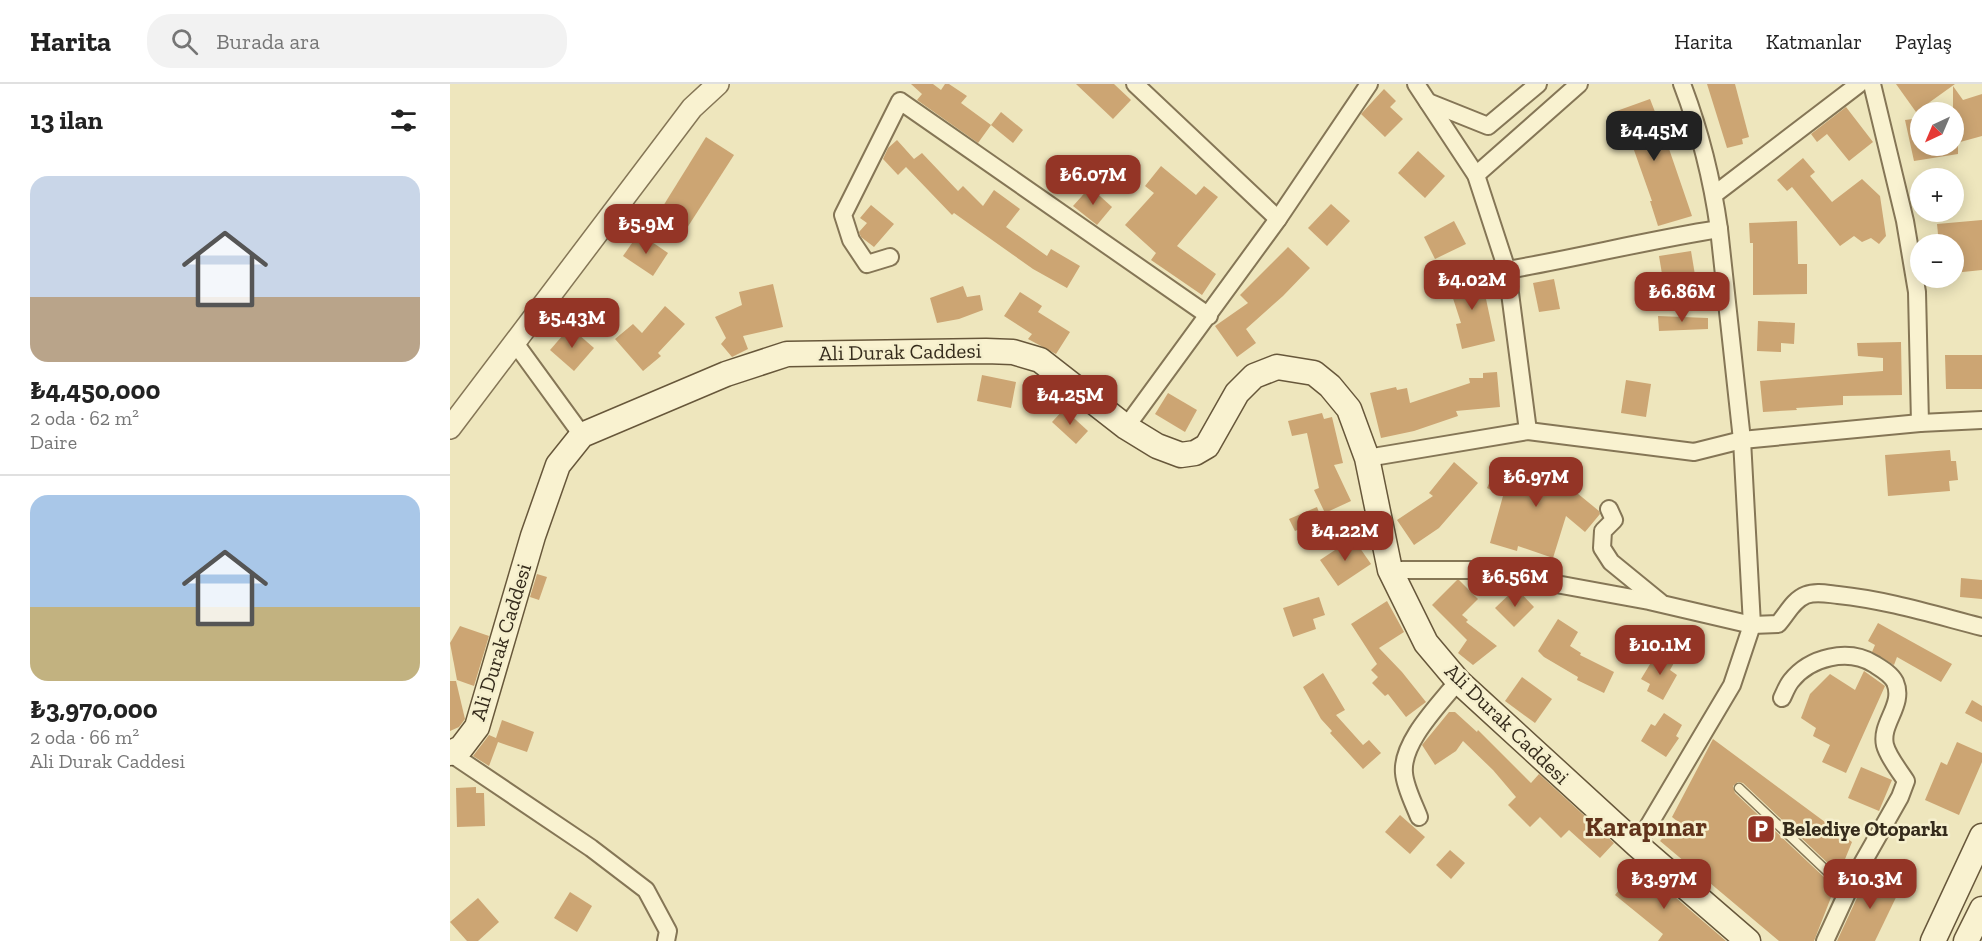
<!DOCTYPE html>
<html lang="tr">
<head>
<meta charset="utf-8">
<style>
	body { margin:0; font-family:"Zilla Slab",serif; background:#f2f2f2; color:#222; height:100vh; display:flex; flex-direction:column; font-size:22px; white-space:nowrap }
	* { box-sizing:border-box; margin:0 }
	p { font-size:20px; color:#767676 }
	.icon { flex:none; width:33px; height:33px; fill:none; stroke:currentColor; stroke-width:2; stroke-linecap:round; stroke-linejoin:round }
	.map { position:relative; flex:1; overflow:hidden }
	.details { display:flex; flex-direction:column; background:#fff; width:450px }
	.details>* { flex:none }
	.needle { width:39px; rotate:224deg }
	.tools { position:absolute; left:1460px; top:18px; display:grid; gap:12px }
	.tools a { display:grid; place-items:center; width:54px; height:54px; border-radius:50%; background:#fff; box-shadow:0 3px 15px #0003; font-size:30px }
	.price { position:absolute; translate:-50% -51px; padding:0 14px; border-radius:12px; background:#943526; color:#fff; font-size:20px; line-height:39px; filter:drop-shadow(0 2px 3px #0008) }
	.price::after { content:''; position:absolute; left:50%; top:36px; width:18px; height:14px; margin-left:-9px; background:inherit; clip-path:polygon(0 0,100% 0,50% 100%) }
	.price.selected { background:#222; color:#fff }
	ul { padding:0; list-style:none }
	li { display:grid; align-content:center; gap:12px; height:318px; padding:0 30px }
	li+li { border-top:2px solid #e0e0e0 }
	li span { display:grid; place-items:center; height:186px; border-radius:18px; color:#555 }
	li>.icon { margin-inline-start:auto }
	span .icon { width:108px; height:108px; fill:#fffc; stroke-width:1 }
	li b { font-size:26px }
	h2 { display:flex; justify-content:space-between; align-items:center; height:72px; padding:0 30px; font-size:26px }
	header { display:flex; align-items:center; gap:36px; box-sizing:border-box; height:84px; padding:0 30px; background:#fff; border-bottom:2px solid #e0e0e0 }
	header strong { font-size:28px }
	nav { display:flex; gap:33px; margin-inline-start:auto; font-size:21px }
	.search { width:420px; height:54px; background:#f2f2f2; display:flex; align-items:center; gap:15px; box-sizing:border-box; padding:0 21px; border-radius:24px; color:#767676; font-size:22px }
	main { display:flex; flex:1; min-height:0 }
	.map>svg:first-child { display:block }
	.building { fill:#cca573 }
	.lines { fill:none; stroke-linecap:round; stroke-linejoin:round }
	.service-casing { stroke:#857656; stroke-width:11 }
	.minor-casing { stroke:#857656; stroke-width:20 }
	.tertiary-casing { stroke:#857656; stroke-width:24 }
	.secondary-casing { stroke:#67573a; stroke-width:27 }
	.service { stroke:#f9f2d0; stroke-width:8 }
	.minor { stroke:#f9f2d0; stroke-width:16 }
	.tertiary { stroke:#f9f2d0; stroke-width:21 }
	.secondary { stroke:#f9f2d0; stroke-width:24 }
	.labels { text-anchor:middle; stroke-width:5; stroke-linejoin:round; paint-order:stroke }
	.street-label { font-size:21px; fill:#352b1b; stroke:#f5efcd }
	.poi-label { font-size:21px; font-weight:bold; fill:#352b1b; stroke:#f5efcd; text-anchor:start }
	.district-label { font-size:27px; font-weight:bold; fill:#61331b; stroke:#f5efcd }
</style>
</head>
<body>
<header>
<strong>Harita</strong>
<div class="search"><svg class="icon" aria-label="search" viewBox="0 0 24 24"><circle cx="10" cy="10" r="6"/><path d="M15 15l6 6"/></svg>Burada ara</div>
<nav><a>Harita</a><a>Katmanlar</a><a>Paylaş</a></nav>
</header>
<main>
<section class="details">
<h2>13 ilan<svg class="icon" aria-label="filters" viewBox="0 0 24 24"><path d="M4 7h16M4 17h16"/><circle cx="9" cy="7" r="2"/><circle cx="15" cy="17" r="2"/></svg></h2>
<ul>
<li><span style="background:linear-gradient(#c9d6e8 65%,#b9a48a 0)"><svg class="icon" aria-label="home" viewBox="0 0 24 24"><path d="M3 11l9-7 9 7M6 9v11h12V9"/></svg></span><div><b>₺4,450,000</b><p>2 oda · 62 m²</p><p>Daire</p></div></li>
<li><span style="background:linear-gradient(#a9c7e8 60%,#c2b280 0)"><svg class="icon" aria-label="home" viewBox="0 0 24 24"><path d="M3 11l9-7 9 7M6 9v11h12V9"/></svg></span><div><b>₺3,970,000</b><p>2 oda · 66 m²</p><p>Ali Durak Caddesi</p></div></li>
</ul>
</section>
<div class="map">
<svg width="1532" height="857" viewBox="0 0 1532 857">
	<rect width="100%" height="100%" fill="#eee6bd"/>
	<g class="building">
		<path d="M461,0H483L491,6L495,0H499L517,12L511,19L541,41L528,59L467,16L472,10Z"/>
		<path d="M626,0H664L681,16L663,35Z"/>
		<path d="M1257,0H1285L1299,53L1292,55L1293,60L1277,64Z"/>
		<path d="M1446,0H1505L1466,28Z"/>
		<path d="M1503,2L1513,16L1532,10V52L1503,60Z"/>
		<path d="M934,5L946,17L940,23L953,35L935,53L911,30Z"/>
		<path d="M1200,15L1207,33L1201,35L1210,61L1217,59L1242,132L1208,142L1200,117H1202L1179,52L1171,55L1161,29Z"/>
		<path d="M1396,23L1423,58L1399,77L1377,50L1367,58L1361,50Z"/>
		<path d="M551,28L573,46L563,59L541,41Z"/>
		<path d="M1470,34V62H1508V70L1464,77L1455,36Z"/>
		<path d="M256,53L284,71L237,144L210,127Z"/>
		<path d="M447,56L464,75L472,69L508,107L513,102L533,122L544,106L570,125L556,143L597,172L601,165L630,182L617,204L583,185L504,129L502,131L456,83L448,91L433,75L438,64Z"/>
		<path d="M968,67L995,92L975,114L948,89Z"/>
		<path d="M1353,74L1365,88L1360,92L1382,118L1412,95L1430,112L1436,152L1429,160L1421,154L1412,158L1404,152L1390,162L1342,103L1337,107L1327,96Z"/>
		<path d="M711,82L746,111L754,102L768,113L727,162L766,190L752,211L701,176L706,169L675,141L704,109L695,102Z"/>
		<path d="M640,103L662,123L647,141L623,122Z"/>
		<path d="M881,120L900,137L877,162L858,144Z"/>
		<path d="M421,121L444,140L424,163L411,153L409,148L417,139L410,134Z"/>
		<path d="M1532,136V186L1503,189V160H1489L1487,140Z"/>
		<path d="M1004,137L1016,160L985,175L974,153Z"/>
		<path d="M1347,137L1348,180H1357V210L1303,211V159H1300L1299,139Z"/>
		<path d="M189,149L218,169L203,192L173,172Z"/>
		<path d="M838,163L860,184L833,212L796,245L806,259L787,273L765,242L798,219L790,211Z"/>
		<path d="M1241,167L1245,191L1213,196L1209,172Z"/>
		<path d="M1031,188L1040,214L1036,215L1045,257L1012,265L1006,240L1011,239L998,199Z"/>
		<path d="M1104,195L1110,225L1089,228L1083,199Z"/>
		<path d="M323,200L333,243L293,252L298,265L282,273L271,260L276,254L265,233L292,221L289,208Z"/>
		<path d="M513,202L517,213L530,211L533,226L509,235L487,239L480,214Z"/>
		<path d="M570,208L592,222L588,228L620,248L606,270L578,255L582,250L554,232Z"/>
		<path d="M215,222L235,240L208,269L211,272L193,287L165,255L183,240L192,249Z"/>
		<path d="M1208,232L1258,234V245L1209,247Z"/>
		<path d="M1308,237L1345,239L1344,260L1331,259V268L1307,267Z"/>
		<path d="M120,243L144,264L124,287L100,266Z"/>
		<path d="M1451,258L1452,311L1393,312V321L1346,324L1347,326L1313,328L1310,297L1433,287V274L1408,272L1407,259Z"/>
		<path d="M1495,271H1532V305H1496Z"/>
		<path d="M1047,288L1050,323L1006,327L1008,332L964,347L931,354L920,309L946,303L947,306L957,304L960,319L1020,299L1019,294H1033V289Z"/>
		<path d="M532,291L566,298L561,324L527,317Z"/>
		<path d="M1176,296L1201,300L1196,333L1171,329Z"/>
		<path d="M718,309L747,326L735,348L705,330Z"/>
		<path d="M614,325L638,347L626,360L602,338Z"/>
		<path d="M872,329L874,335L882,333L893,379L884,381L901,417L875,429L864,406L869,404L857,349L842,352L838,337Z"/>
		<path d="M1500,366L1501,377H1506L1508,396L1499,397L1500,407L1438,412L1435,371Z"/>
		<path d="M1050,374L1092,394L1099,380L1120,390L1116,400L1149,427L1150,430L1135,448L1116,432L1103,474L1068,462L1067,467L1040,459L1053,412L1037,404Z"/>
		<path d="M1004,378L1028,399L989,444L964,461L947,436L983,412L979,409Z"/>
		<path d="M867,423L872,436L845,447L839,435Z"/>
		<path d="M903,454L921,480L888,502L870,476Z"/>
		<path d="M87,490L97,493L89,516L80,513Z"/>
		<path d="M1511,494L1532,496V515L1510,513Z"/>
		<path d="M1007,496H1009L1028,515L1012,531L1018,536L1016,538L1047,562L1023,581L1008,569L1017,556L982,521Z"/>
		<path d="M1066,504L1084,523L1064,543L1045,524Z"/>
		<path d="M869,513L875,531L863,535L866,545L843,553L833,524Z"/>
		<path d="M937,517L954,548L929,564L952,588L976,618L956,633L938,610L935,612L922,599L928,593L921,586L927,580L901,540Z"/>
		<path d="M1108,535L1128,548L1120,562L1131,569L1130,571L1164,588L1154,609L1127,596L1128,593L1094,573L1088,567Z"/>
		<path d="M1428,539L1502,580L1491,598L1447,573L1444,581L1422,568L1425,561L1418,557Z"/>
		<path d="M10,542L39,552L24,602L7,596L0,559Z"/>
		<path d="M1208,567L1225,577L1220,586L1227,591L1213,616L1197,607L1200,600L1191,595Z"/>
		<path d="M1414,587L1435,602L1396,689L1372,678L1380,661L1363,652L1366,644L1351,634L1360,610L1380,590L1405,606Z"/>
		<path d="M873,589L895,626L886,631L913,661L919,656L931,669L913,685L880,649L882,647L871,635L853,603Z"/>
		<path d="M1072,593L1102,615L1085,639L1055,617Z"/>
		<path d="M0,597H6L15,635L9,643L0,647Z"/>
		<path d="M1522,616L1532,622V638L1515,629Z"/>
		<path d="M999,628H1005L1027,648L1028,646L1081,699L1089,690L1164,759L1150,774L1119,746L1111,754L1090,733L1080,743L1058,721L1066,713L1043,686L1013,657L1006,667L985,681L972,661Z"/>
		<path d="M1214,629L1232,641L1226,652L1229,654L1216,673L1191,657L1201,640L1205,642Z"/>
		<path d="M52,636L84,648L77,668L48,658L39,682L23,672L39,651L46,654Z"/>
		<path d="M1263,655L1402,758L1391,785L1383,784L1293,699L1288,698L1283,702L1285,709L1376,795L1387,798L1364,857H1329L1210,757L1227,737L1222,733Z"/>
		<path d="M1507,658L1532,669V678L1509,731L1475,716L1491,678L1497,681Z"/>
		<path d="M1411,683L1442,696L1429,727L1398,714Z"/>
		<path d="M26,703V709H34L35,742L7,743L6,704Z"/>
		<path d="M950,731L975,753L960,770L935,748Z"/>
		<path d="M1000,766L1015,779L1001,795L986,781Z"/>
		<path d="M1189,782L1276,857H1208L1213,850L1165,811Z"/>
		<path d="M1419,788L1451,803L1425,857H1387Z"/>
		<path d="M120,808L142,822L127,848L104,834Z"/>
		<path d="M28,814L49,838L28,857H17L0,838Z"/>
	</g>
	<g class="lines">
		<g class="service-casing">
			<path id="service" d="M1289,704L1380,790L1404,794"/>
		</g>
		<g class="minor-casing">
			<g id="minor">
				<path d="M685,0L828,135"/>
				<path d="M966,0L1026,91L1057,186L1078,347"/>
				<path d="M1422,0L1455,137L1467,208L1470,339"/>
				<path d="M978,18L1038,42L1088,0"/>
				<path d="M1026,91L1129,0"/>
				<path d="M1265,110L1409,0"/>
				<path d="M440,173L417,180L401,156L393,131L450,17L759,232"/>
				<path d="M1057,186C1128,174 1198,156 1269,145"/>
				<path d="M65,259L132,351"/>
				<path d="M676,343L828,135L919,0"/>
				<path d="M917,374L1078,347L1244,368L1292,356L1470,339L1532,336"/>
				<path d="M1159,425L1164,436L1153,447L1152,464L1161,478L1210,518"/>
				<path d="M940,486H1030L1199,517L1302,541L1328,540C1337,530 1343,516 1356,511C1366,507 1378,510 1388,511C1437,516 1485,531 1532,543"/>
				<path d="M1332,614C1335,608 1337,602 1341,597C1360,573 1398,564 1424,580C1432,585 1441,590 1445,598C1455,621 1430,639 1435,661C1438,673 1449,686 1456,697L1450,713L1404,794L1375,857"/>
				<path d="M0,669L141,764L196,806L218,847L216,857"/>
				<path d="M969,733C964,720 955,703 954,689C951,658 990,620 1008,597"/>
				<path d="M1187,761L1282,601L1302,541L1292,356L1269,145C1262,95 1250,47 1232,0"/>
			</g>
		</g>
		<g class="tertiary-casing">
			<path id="tertiary" d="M0,344L242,24L268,0"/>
		</g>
		<g class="secondary-casing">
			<g id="secondary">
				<path d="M0,669L11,664L27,643L83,452L108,381L132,351L276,290L337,270L536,267L563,268L590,276L676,343L707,362L731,371L745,369L757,362L787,309L804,292L827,283L864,289L880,302L899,325L917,374L940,486L976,559L1008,597L1187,761L1298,857"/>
				<path d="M1483,857L1532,752"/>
				<path d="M1516,857L1532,825"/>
			</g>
		</g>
		<use href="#service" class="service"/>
		<use href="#minor" class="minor"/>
		<use href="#tertiary" class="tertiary"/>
		<use href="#secondary" class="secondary"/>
	</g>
	<defs>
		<g id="parking-square" transform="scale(1.5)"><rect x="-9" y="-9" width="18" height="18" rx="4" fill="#943526" stroke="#f5efcd"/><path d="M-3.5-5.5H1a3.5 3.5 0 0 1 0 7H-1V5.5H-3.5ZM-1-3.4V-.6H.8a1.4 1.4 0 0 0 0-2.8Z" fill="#fff"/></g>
	</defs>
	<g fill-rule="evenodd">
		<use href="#parking-square" x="1311" y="745"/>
	</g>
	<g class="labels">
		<g class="street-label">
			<text transform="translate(450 268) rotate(-1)" y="7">Ali Durak Caddesi</text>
			<text transform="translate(51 558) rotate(-73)" y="7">Ali Durak Caddesi</text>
			<text transform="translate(1057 640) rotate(44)" y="7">Ali Durak Caddesi</text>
		</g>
		<g class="poi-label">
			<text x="1332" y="752">Belediye Otoparkı</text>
		</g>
		<g class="district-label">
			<text x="1196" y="752">Karapınar</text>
		</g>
	</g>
</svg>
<div class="tools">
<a><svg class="needle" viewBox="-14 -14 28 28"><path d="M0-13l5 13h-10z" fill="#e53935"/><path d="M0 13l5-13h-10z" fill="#767676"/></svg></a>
<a>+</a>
<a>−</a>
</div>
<b class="price selected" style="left:1204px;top:78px">₺4.45M</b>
<b class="price" style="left:643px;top:122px">₺6.07M</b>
<b class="price" style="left:196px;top:171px">₺5.9M</b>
<b class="price" style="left:1022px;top:227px">₺4.02M</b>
<b class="price" style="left:1232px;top:239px">₺6.86M</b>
<b class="price" style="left:122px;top:265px">₺5.43M</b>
<b class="price" style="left:620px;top:342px">₺4.25M</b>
<b class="price" style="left:1086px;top:424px">₺6.97M</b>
<b class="price" style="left:895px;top:478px">₺4.22M</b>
<b class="price" style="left:1065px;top:524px">₺6.56M</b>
<b class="price" style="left:1210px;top:592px">₺10.1M</b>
<b class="price" style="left:1214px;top:826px">₺3.97M</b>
<b class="price" style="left:1420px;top:826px">₺10.3M</b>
</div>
</main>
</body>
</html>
